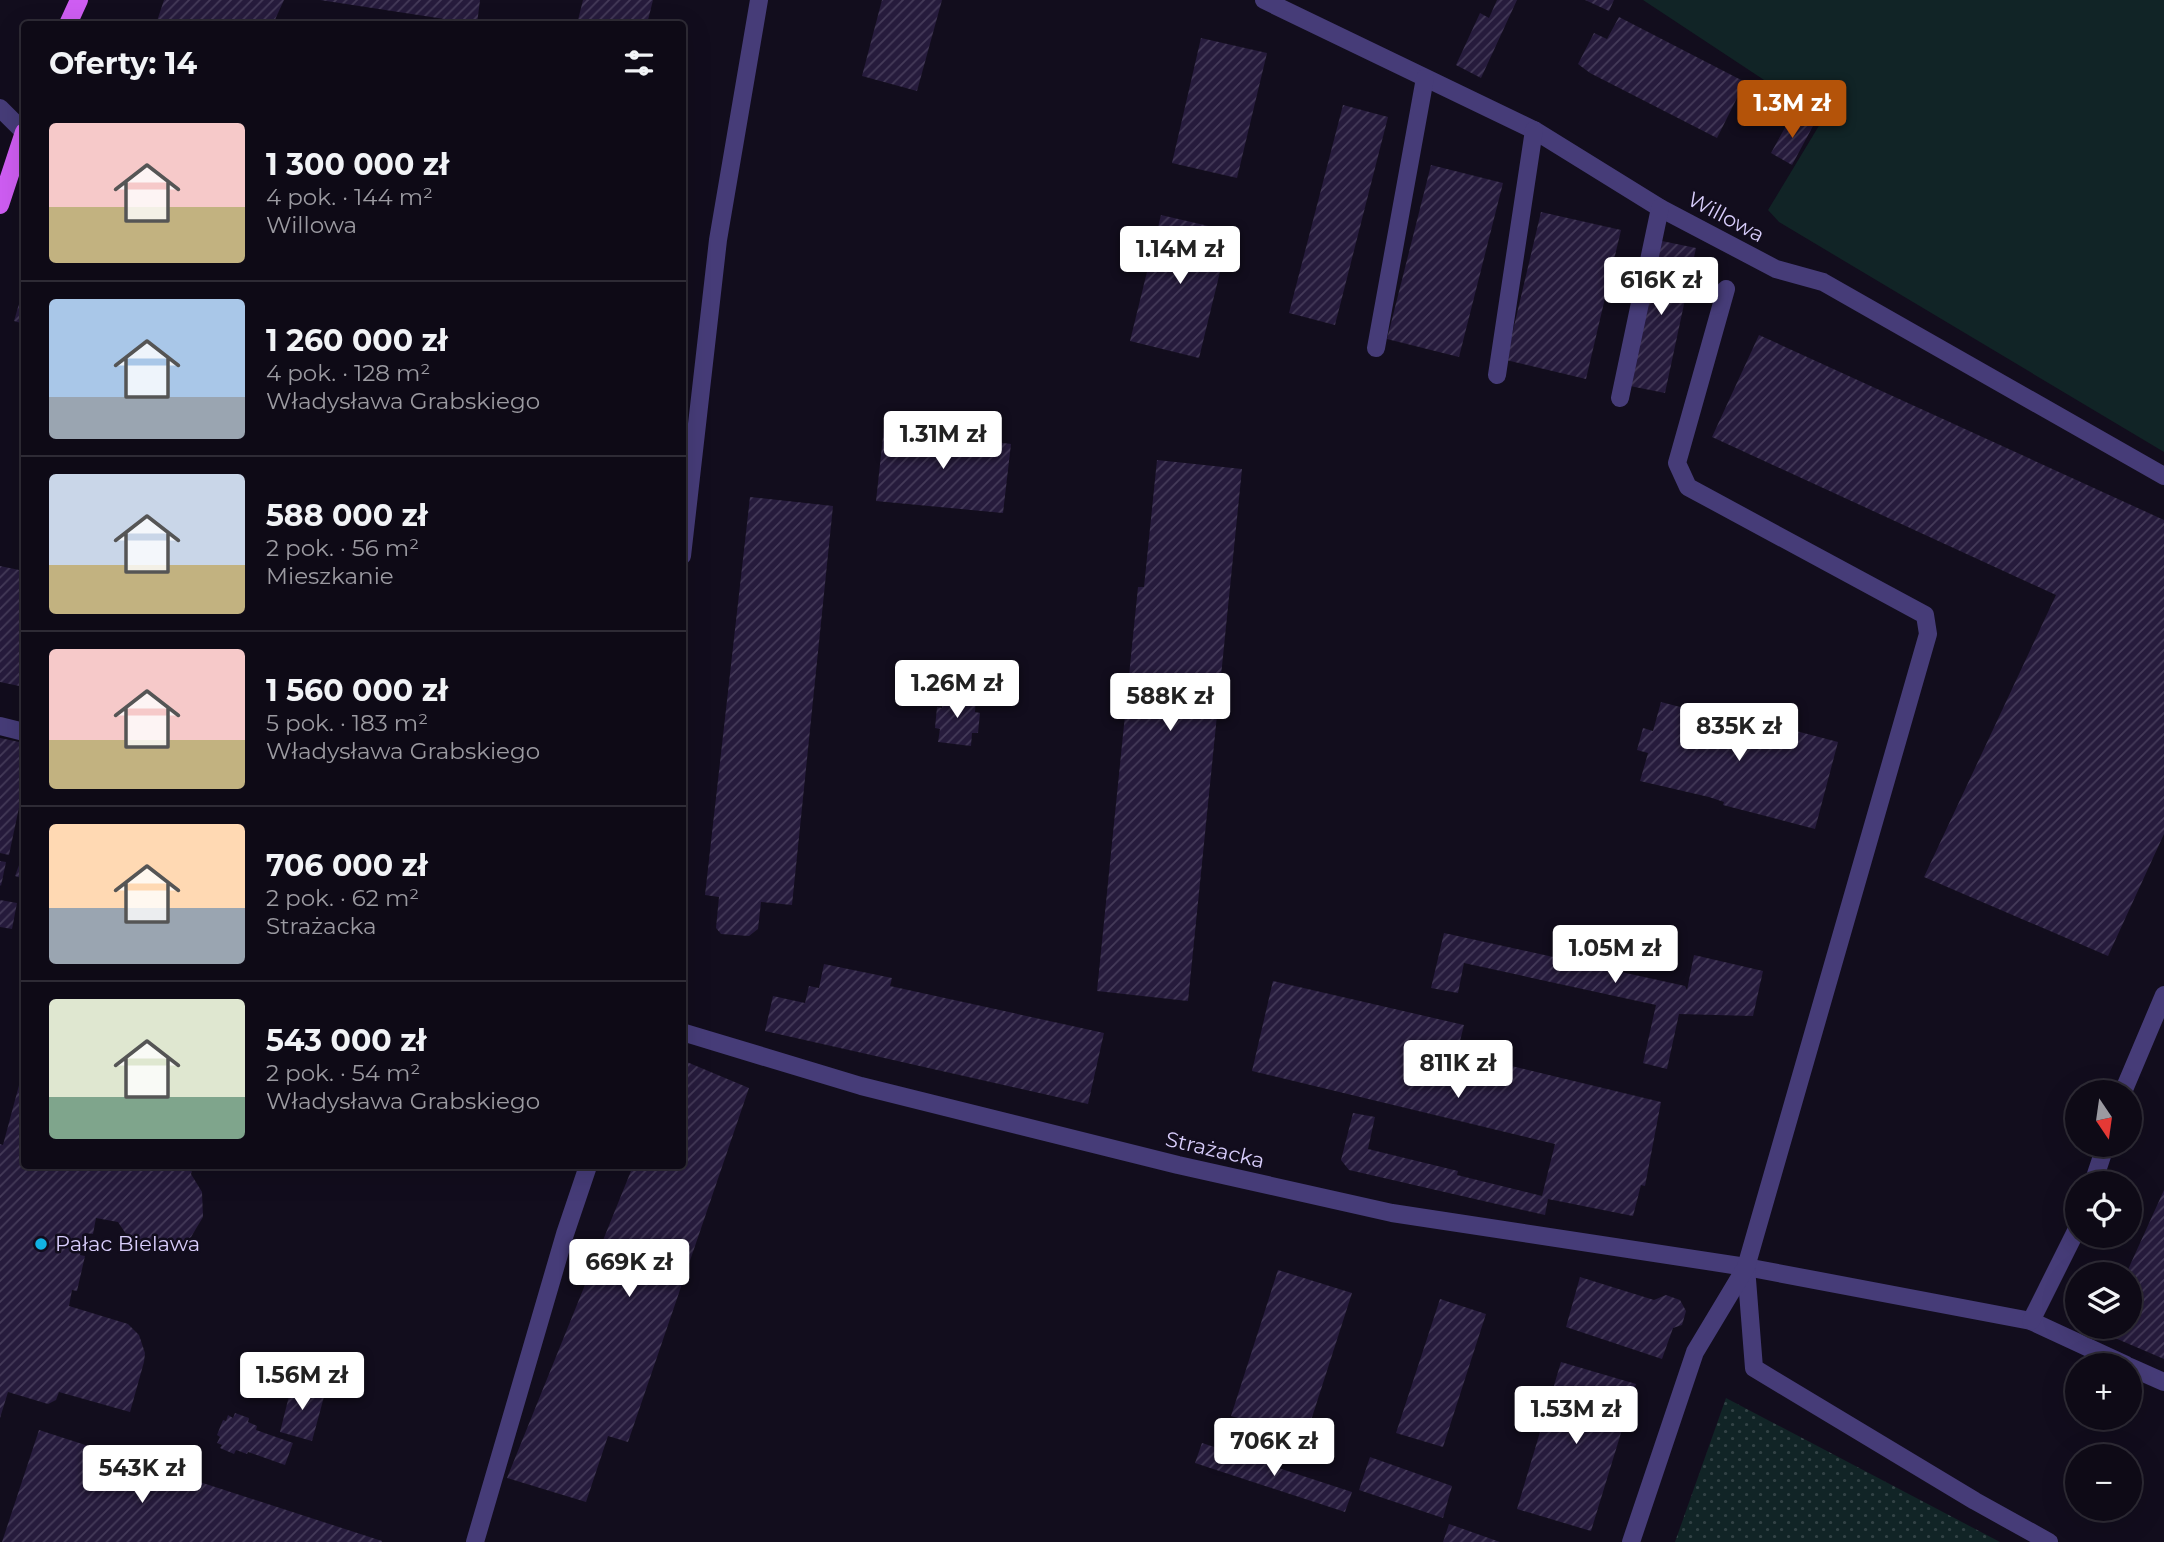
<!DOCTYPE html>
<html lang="pl">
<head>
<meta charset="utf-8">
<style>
	body { margin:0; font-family:Montserrat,sans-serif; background:#1c1823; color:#f1f3f6; height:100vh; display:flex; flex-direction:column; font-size:26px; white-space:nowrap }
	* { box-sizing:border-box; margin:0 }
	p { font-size:23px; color:#9b9aa1 }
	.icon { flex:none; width:38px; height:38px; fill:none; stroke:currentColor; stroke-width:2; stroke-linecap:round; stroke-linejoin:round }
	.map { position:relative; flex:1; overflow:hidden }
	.panel { position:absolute; left:21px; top:21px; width:665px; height:1148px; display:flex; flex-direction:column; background:#0e0a16; border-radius:7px; box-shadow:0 7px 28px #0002,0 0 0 2px #2e2b35 }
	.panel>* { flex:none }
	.needle { width:46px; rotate:167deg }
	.tools { position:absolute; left:2065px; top:1080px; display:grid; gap:14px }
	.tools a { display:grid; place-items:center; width:77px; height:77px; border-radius:50%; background:#0e0a16; box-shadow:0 7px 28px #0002,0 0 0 2px #2e2b35; font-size:35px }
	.price { position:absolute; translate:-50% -60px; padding:0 16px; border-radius:7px; background:#fff; color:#222; font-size:23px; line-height:46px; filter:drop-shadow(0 2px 4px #0008) }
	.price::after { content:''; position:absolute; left:50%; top:42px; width:21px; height:16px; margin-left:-10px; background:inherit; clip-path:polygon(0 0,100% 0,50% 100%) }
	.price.selected { background:#b45309; color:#fff }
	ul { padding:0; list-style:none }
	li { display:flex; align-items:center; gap:21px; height:175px; padding:0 28px }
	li+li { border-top:2px solid #2e2b35 }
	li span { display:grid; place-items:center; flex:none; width:196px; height:140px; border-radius:7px; color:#555 }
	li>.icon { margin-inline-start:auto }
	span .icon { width:84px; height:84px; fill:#fffc; stroke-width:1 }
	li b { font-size:30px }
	h2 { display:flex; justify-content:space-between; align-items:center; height:84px; padding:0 28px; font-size:30px }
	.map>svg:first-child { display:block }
	.grass { fill:url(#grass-dots) }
	.garden { fill:#112426 }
	.building { fill:url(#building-hatch) }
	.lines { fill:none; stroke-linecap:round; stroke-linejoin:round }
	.minor { stroke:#463c78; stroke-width:18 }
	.major { stroke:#ce5df2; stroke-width:18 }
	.poi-dot { fill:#12b2e2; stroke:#120d1d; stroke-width:2.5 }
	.labels { text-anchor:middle; stroke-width:5; stroke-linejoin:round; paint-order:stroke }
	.street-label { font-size:21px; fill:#d8cdfb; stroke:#120d1d }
	.poi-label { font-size:21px; fill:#d8cdfb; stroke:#120d1d; text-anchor:start }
</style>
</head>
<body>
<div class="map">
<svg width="2164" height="1542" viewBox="0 0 2164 1542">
	<defs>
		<pattern id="grass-dots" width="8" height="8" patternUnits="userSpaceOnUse" patternTransform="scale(1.75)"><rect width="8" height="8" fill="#112426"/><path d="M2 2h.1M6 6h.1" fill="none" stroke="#334346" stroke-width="1.8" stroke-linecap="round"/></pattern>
		<pattern id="building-hatch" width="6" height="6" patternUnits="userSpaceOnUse" patternTransform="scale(1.75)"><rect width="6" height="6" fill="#261b3c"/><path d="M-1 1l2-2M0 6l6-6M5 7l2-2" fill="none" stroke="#453b59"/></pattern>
	</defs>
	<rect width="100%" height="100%" fill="#120d1d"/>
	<path class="grass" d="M1726,1398L2000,1542H1675Z"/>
	<path class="garden" d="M1643,0H2164V452L1779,222L1768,210L1823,119Z"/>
	<g class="building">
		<path d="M164,0H284L273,24H156Z"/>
		<path d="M320,0H480L477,24Z"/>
		<path d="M583,0H653L647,24H577Z"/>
		<path d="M882,0H942L917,91L862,76Z"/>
		<path d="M1497,0H1517L1481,78L1456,65L1480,13L1489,18Z"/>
		<path d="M1585,0H1614L1609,11Z"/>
		<path d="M1619,17L1745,82L1717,138L1590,73L1578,64L1594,33L1607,39Z"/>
		<path d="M1201,38L1267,53L1237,178L1172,163Z"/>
		<path d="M1343,105L1388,117L1335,325L1289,313Z"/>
		<path d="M1792,115L1813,126L1792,165L1771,153Z"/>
		<path d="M1431,165L1503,183L1459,357L1387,339Z"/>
		<path d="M1541,212L1621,230L1586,379L1506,360Z"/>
		<path d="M1161,215L1230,231L1199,358L1130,341Z"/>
		<path d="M1657,240L1696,248L1665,393L1625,385Z"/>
		<path d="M24,287V324L14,321Z"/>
		<path d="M1759,335L2164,520V834L2108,956L1924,877L2056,595L1712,437Z"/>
		<path d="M884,428L1011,444L1003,513L876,501Z"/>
		<path d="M1157,460L1242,469L1188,1001L1097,991L1138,587H1144Z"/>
		<path d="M750,497L833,506L792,905L761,902L758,929L749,936L721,934L716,928L719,897L705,895Z"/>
		<path d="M0,566L24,571V687L0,682Z"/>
		<path d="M944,694L976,698L975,712L980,713L978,733H972L971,746L938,742L940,729L935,728L937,707L942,708Z"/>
		<path d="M1661,702L1745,724L1747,718L1838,742L1815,829L1723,805L1724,802L1709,797L1640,781L1648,753L1637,750L1643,728L1653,731Z"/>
		<path d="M0,738L24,743V784L9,855L0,853Z"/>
		<path d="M22,857L24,858V879L15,876Z"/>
		<path d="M0,861L6,862L1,886L0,885Z"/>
		<path d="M0,900L17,903L12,929L0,927Z"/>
		<path d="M1444,933L1685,986L1687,990L1694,955L1763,971L1753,1016L1679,1014L1667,1069L1643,1063L1656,1005L1464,963L1458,993L1431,988Z"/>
		<path d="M824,964L892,978L890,986L1104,1033L1088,1104L765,1031L773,996L805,1003L809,986L819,988Z"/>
		<path d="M1273,981L1464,1025L1457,1053L1661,1102L1645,1186L1641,1185L1633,1216L1548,1199L1545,1215L1349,1170L1341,1160L1353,1113L1375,1117L1368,1149L1458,1171L1457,1175L1542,1196L1555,1144L1252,1071Z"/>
		<path d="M682,1060L749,1088L628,1442L608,1436L586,1502L507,1478L633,1166H682Z"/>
		<path d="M22,1074L24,1075V1166H193L191,1174L202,1192L203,1217L191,1237L171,1249L149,1250L130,1240L118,1222L96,1218L93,1234L85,1233L80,1255L85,1256L77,1291L72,1290L69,1306L128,1324L139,1335L145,1353L144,1362L130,1412L59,1392L56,1400L48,1404L8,1392L0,1418V1144L3,1145Z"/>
		<path d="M2164,1190V1359L2108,1335L2113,1326H2130V1274H2126Z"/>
		<path d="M1278,1270L1352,1293L1305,1439L1231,1416Z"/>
		<path d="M1580,1277L1654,1300L1666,1295L1680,1300L1686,1311L1682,1325L1673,1328L1662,1359L1566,1327Z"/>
		<path d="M1440,1299L1486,1314L1443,1447L1396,1433Z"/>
		<path d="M1561,1362L1636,1384L1591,1531L1517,1509Z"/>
		<path d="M292,1384L325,1393L312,1441L280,1432Z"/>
		<path d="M235,1413L249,1418L248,1422L257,1426L256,1430L293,1443L285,1465L248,1452L247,1454L236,1450L234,1454L220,1448L222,1445L217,1443L220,1437L217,1435L223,1420L226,1421L228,1415L233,1418Z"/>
		<path d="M39,1430L382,1541V1542H2Z"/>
		<path d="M1202,1443L1352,1492L1345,1512L1195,1463Z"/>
		<path d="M1370,1457L1452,1486L1443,1518L1359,1490Z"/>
		<path d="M1449,1524L1500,1542H1443Z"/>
	</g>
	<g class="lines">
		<g class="minor">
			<path d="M1264,0L1534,130L1660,208L1776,269L1823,282L2164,476"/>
			<path d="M0,108L24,132"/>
			<path d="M1376,348L1425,78"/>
			<path d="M1497,375L1534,130"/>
			<path d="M1620,398L1660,208"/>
			<path d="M682,556L718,240L759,0"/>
			<path d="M0,726L24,732"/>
			<path d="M682,1032L861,1086L1178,1165L1392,1213L1746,1267L2031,1321L2126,1365"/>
			<path d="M2123,1092L2164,995"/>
			<path d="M2093,1183L2106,1144"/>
			<path d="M1746,1267L1754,1368L1975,1501L2049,1542"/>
			<path d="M2031,1321L2077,1229"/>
			<path d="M2130,1367L2164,1382"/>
			<path d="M475,1542L565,1234L588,1166"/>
			<path d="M1631,1542L1695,1352L1746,1267L1928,634L1925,615L1688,487L1677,463L1726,289"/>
		</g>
		<g class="major">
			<path d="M68,24L79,0"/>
			<path d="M0,205L24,132"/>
		</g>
	</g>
	<circle class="poi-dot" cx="41" cy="1244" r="7"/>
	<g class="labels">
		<g class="street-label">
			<text transform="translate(1726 217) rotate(28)" y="7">Willowa</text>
			<text transform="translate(1215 1150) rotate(13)" y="7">Strażacka</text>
		</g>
		<g class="poi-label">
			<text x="55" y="1251">Pałac Bielawa</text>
		</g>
	</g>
</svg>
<div class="tools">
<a><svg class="needle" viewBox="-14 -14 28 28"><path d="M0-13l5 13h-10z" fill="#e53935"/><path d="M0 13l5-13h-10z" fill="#9b9aa1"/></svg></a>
<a><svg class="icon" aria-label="locate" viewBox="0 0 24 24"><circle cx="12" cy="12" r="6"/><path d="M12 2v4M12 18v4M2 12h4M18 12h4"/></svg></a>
<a><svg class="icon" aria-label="layers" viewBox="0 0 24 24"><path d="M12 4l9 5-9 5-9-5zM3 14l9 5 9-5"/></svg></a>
<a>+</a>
<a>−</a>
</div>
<b class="price selected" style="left:1792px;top:140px">1.3M zł</b>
<b class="price" style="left:1180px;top:286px">1.14M zł</b>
<b class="price" style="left:1661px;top:317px">616K zł</b>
<b class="price" style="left:943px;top:471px">1.31M zł</b>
<b class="price" style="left:957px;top:720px">1.26M zł</b>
<b class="price" style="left:1170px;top:733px">588K zł</b>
<b class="price" style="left:1739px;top:763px">835K zł</b>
<b class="price" style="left:1615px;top:985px">1.05M zł</b>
<b class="price" style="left:1458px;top:1100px">811K zł</b>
<b class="price" style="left:629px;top:1299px">669K zł</b>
<b class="price" style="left:302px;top:1412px">1.56M zł</b>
<b class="price" style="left:1576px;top:1446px">1.53M zł</b>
<b class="price" style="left:1274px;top:1478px">706K zł</b>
<b class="price" style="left:142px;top:1505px">543K zł</b>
<section class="panel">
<h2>Oferty: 14<svg class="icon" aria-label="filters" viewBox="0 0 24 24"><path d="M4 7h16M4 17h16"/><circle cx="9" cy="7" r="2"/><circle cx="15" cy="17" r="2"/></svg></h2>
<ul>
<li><span style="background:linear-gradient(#f6c9c9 60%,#c2b280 0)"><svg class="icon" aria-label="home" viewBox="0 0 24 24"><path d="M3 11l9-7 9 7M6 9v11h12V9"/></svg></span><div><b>1 300 000 zł</b><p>4 pok. · 144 m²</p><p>Willowa</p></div></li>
<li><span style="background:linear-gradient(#a9c7e8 70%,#9aa5b1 0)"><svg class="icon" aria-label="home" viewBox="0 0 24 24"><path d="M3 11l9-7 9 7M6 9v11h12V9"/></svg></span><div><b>1 260 000 zł</b><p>4 pok. · 128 m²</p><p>Władysława Grabskiego</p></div></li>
<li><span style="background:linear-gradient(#c9d6e8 65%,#c2b280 0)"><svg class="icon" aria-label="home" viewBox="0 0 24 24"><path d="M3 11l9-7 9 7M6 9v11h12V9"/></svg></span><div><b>588 000 zł</b><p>2 pok. · 56 m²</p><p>Mieszkanie</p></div></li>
<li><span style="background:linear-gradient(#f6c9c9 65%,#c2b280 0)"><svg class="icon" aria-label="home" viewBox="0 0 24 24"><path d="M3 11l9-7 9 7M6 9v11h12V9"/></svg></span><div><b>1 560 000 zł</b><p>5 pok. · 183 m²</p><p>Władysława Grabskiego</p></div></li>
<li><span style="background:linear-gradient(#ffd9b3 60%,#9aa5b1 0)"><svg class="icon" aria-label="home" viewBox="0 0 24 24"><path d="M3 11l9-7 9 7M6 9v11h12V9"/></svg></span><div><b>706 000 zł</b><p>2 pok. · 62 m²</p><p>Strażacka</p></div></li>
<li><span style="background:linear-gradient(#dfe7d0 70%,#7fa58c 0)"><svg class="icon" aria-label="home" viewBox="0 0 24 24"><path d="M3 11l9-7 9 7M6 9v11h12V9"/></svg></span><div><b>543 000 zł</b><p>2 pok. · 54 m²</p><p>Władysława Grabskiego</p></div></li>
</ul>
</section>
</div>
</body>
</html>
